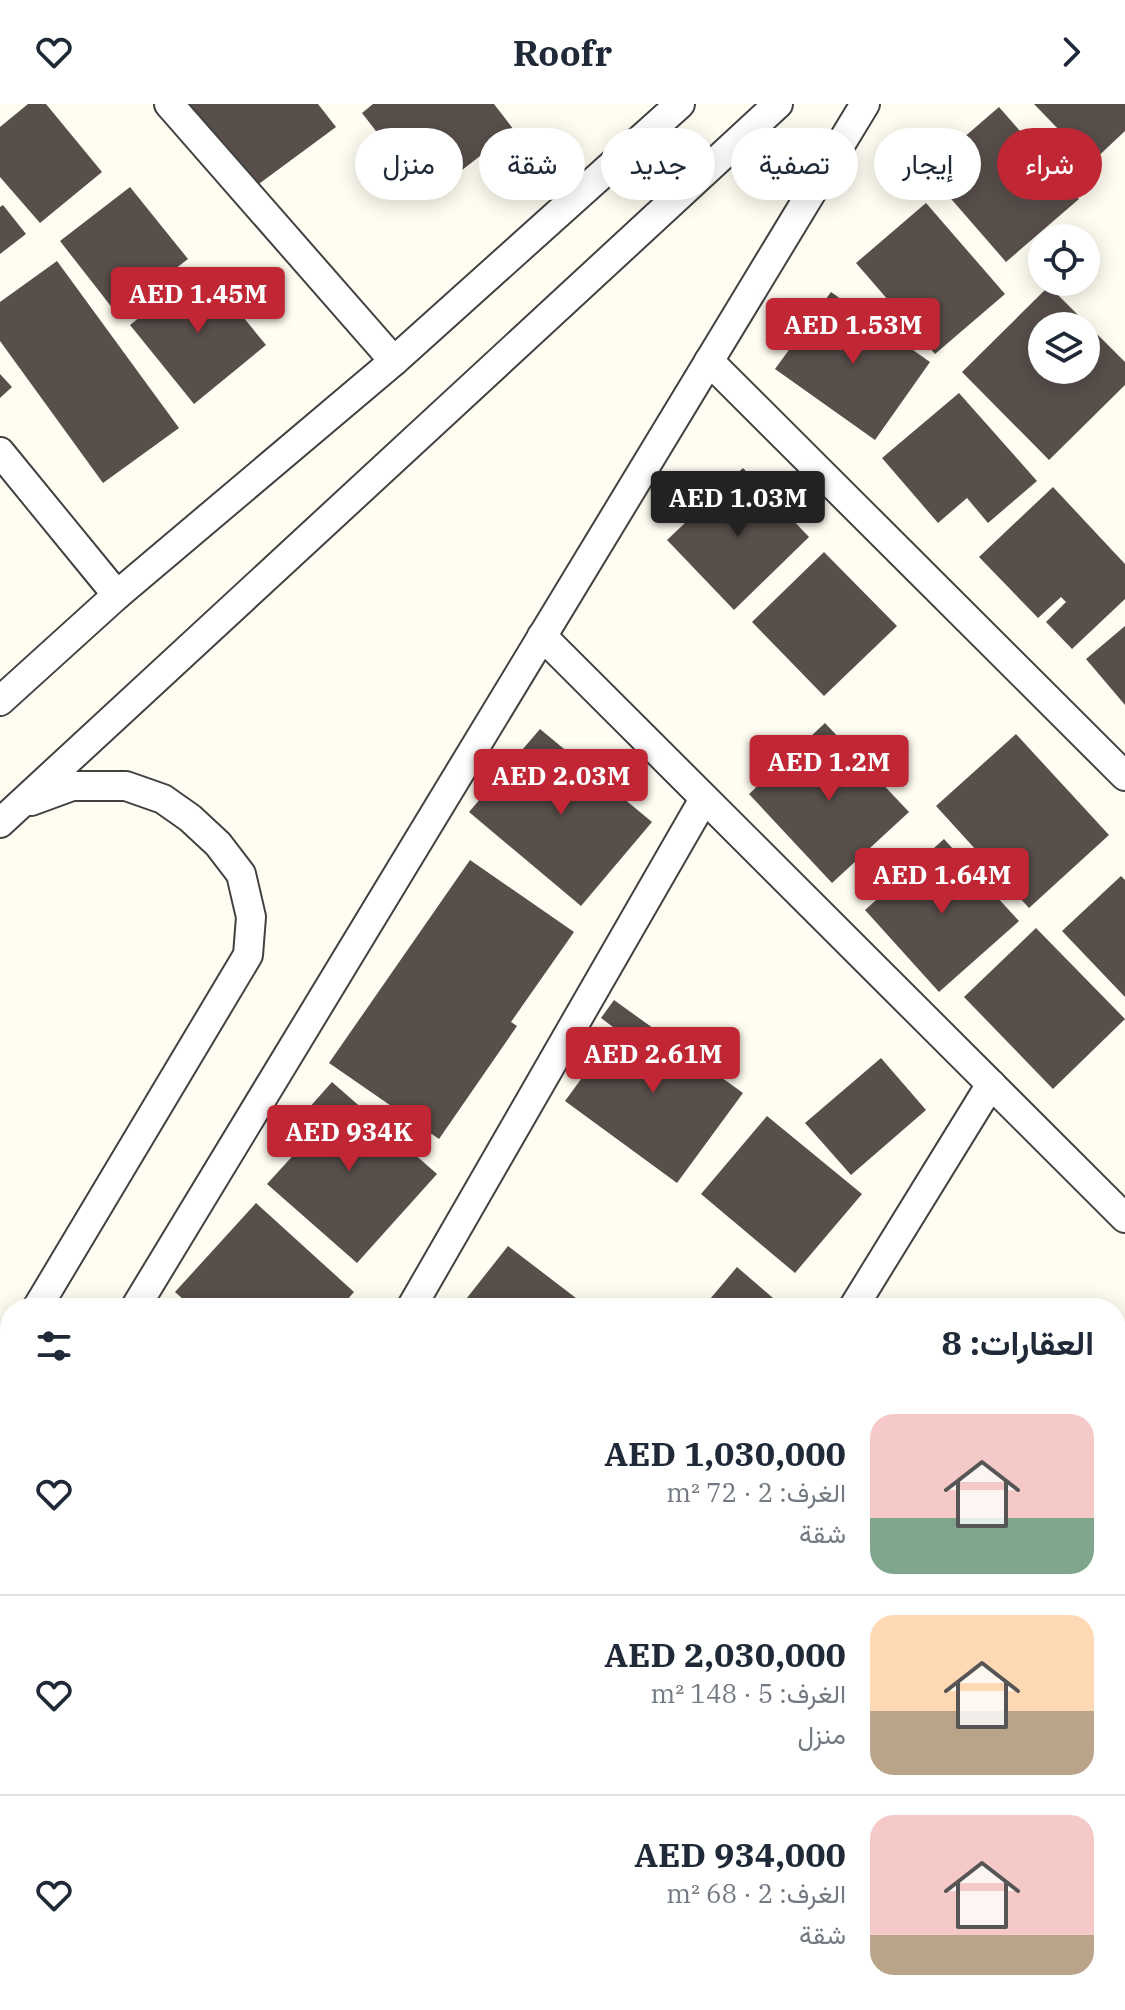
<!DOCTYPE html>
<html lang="ar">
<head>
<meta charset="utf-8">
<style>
	body { margin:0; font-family:"IBM Plex Serif",Vazirmatn,serif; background:#f2f2f3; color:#1f2937; direction:rtl; height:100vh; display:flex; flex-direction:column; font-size:30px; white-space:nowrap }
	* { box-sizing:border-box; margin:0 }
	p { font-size:26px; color:#747a83 }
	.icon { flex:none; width:44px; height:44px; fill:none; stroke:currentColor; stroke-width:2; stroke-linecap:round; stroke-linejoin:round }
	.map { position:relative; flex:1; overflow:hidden; direction:ltr }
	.details { position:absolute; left:0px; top:1194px; width:1126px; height:712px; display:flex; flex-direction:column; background:#fff; border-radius:32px 32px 0 0; box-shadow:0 4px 20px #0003; direction:rtl }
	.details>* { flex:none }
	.hud { position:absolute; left:24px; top:24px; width:1078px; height:72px; direction:rtl; display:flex; gap:16px }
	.tools { position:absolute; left:1028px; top:120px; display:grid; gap:16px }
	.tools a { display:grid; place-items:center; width:72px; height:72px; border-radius:50%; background:#fff; box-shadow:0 4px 20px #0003; font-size:40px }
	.price { position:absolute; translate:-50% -68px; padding:0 18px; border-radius:8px; background:#c02633; color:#fff; font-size:26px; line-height:52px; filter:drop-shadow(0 2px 4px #0008) }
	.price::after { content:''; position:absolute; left:50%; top:48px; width:24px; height:18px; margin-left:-12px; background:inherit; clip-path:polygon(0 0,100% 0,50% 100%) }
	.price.on { background:#222; color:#fff }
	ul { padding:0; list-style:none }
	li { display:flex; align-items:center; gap:24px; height:200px; padding:0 32px }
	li+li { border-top:2px solid #e0e1e3 }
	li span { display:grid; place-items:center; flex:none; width:224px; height:160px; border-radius:24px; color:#555 }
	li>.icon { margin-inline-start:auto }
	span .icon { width:96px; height:96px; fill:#fffc; stroke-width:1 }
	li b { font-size:34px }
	h2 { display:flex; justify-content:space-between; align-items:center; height:96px; padding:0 32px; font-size:34px }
	.tag { padding:0 28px; border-radius:36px; background:#fff; box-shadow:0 4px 20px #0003; font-size:28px; line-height:72px }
	.tag.on { background:#c02633; color:#fff }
	header { display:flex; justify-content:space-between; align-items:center; height:104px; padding:0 32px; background:#fff; font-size:36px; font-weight:800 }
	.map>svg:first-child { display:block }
	.building { fill:#584f4b; fill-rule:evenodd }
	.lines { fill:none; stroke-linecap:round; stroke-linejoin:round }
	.street-casing { stroke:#424242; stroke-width:32 }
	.street { stroke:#fff; stroke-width:28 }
</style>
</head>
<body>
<header><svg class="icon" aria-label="forward" viewBox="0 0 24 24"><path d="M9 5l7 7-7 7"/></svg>Roofr<svg class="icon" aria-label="heart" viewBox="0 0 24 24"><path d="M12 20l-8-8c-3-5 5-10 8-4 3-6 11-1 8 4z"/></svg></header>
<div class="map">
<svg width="1125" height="1906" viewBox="0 0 1125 1906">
	<rect width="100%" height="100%" fill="#fffcf1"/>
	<g class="building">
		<path d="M28,0H46L102,68L40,119L0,73V23Z"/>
		<path d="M189,0H318L336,23L252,85Z"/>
		<path d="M373,0H494L514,26L427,93L362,9Z"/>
		<path d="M1034,0H1125V27L1091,59Z"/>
		<path d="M999,3L1079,95L1006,158L926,66Z"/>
		<path d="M130,83L188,155L117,210L60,137Z"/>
		<path d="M926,99L1005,190L935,250L856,159Z"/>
		<path d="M3,101L26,130L0,150V103Z"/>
		<path d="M57,157L179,324L103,379L0,237V198Z"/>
		<path d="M202,163L266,241L194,300L130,221Z"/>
		<path d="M1049,182L1125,258V281L1049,356L962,268ZM1042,222H1086V266H1042Z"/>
		<path d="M831,188L930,258L875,336L775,265Z"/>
		<path d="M0,270L12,283L0,294Z"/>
		<path d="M959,289L1037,377L988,419L967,394L938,419L882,354Z"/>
		<path d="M743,364L809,433L734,506L667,436Z"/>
		<path d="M1053,383L1125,460V495L1072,545L1046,518L1066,498L1061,493L1038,514L979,453Z"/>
		<path d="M824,448L897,522L824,592L752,518Z"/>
		<path d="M1125,522V601L1086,555Z"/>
		<path d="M825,619L909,708L832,779L749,690Z"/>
		<path d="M540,625L652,718L581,802L469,708Z"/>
		<path d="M1016,630L1109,731L1029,804L936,702Z"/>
		<path d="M944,735L1019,817L939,888L865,806Z"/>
		<path d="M470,756L574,828L511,918L517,922L439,1035L329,959Z"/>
		<path d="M1121,772L1125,776V893L1062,827Z"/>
		<path d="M1036,824L1125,915L1053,985L964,893Z"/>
		<path d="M614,896L743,989L677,1079L565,997L617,926L601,914Z"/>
		<path d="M881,954L926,1006L851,1071L805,1019Z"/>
		<path d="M332,978L437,1070L357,1159L267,1080L298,1046L283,1033Z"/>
		<path d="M767,1012L862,1090L795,1169L701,1090Z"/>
		<path d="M256,1099L354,1188L340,1204H193L175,1188Z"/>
		<path d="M508,1142L589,1204H459Z"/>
		<path d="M737,1163L773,1194L764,1204H721L710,1195Z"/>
		<path d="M10,1506V1561L0,1554V1519Z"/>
		<path d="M0,1577L10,1586V1651L0,1643Z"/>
		<path d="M0,1647L10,1656V1761L3,1769L0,1767Z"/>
		<path d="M1116,1824L1125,1835V1906H1044L1036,1896H1116Z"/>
		<path d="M5,1878L10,1884V1896H19L26,1906H0V1882Z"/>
		<path d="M175,1896H249L258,1906H164Z"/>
		<path d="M270,1896H329L320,1906H281Z"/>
		<path d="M486,1896H605L619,1906H479Z"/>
		<path d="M644,1896H772L765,1906H654Z"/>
		<path d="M883,1896H999L988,1906H871Z"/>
	</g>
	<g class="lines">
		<g class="street-casing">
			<g id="street">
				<path d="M169,0L394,257"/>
				<path d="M709,257L1125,672"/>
				<path d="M0,348L117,491"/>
				<path d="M542,532L1125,1114"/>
				<path d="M0,597L117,491L394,257L680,0"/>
				<path d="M31,697L72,682H126L163,695L190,714L218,740L241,770L251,813L248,851L37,1204"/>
				<path d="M0,719L778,0"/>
				<path d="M135,1204L865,0"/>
				<path d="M411,1204L704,695"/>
				<path d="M853,1204L991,980"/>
				<path d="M0,1265L10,1248"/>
				<path d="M0,1426L10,1410"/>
				<path d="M1116,1736L1125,1746"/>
				<path d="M0,1796L10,1810"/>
				<path d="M76,1896L84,1906"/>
				<path d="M422,1906L428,1896"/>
				<path d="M832,1906L839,1896"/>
			</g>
		</g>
		<use href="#street" class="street"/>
	</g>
</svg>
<div class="tools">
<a><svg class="icon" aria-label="locate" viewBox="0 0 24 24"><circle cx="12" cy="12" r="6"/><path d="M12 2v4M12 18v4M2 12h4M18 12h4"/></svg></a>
<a><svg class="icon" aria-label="layers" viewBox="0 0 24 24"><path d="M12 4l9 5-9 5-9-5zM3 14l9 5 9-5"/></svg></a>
</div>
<b class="price" style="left:198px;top:231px">AED 1.45M</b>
<b class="price" style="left:853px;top:262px">AED 1.53M</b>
<b class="price on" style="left:738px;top:435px">AED 1.03M</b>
<b class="price" style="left:829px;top:699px">AED 1.2M</b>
<b class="price" style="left:561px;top:713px">AED 2.03M</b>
<b class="price" style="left:942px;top:812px">AED 1.64M</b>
<b class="price" style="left:653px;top:991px">AED 2.61M</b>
<b class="price" style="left:349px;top:1069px">AED 934K</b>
<div class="hud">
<a class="tag on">شراء</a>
<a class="tag">إيجار</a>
<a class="tag">تصفية</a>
<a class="tag">جديد</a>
<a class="tag">شقة</a>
<a class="tag">منزل</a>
</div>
<section class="details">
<h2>العقارات: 8<svg class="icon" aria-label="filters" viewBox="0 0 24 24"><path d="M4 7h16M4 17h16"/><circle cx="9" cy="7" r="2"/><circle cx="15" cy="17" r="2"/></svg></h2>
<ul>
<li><span style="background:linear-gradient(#f6c9c9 65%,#7fa58c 0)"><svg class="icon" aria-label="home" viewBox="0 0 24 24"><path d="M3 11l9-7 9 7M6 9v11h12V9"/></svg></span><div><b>AED 1,030,000</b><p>الغرف: 2 · 72 m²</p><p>شقة</p></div><svg class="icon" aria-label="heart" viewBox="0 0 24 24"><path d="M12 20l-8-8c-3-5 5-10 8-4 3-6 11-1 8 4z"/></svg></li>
<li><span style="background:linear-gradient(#ffd9b3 60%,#b9a48a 0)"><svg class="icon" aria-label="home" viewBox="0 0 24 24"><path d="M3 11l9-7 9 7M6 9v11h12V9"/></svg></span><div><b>AED 2,030,000</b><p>الغرف: 5 · 148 m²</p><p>منزل</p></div><svg class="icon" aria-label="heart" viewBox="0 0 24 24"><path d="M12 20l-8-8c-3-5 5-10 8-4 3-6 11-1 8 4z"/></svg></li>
<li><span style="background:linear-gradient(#f6c9c9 75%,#b9a48a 0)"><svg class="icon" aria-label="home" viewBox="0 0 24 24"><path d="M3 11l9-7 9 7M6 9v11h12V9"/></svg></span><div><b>AED 934,000</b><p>الغرف: 2 · 68 m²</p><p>شقة</p></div><svg class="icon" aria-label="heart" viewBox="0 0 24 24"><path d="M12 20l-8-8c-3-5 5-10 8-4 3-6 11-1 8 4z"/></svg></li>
</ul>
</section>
</div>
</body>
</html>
